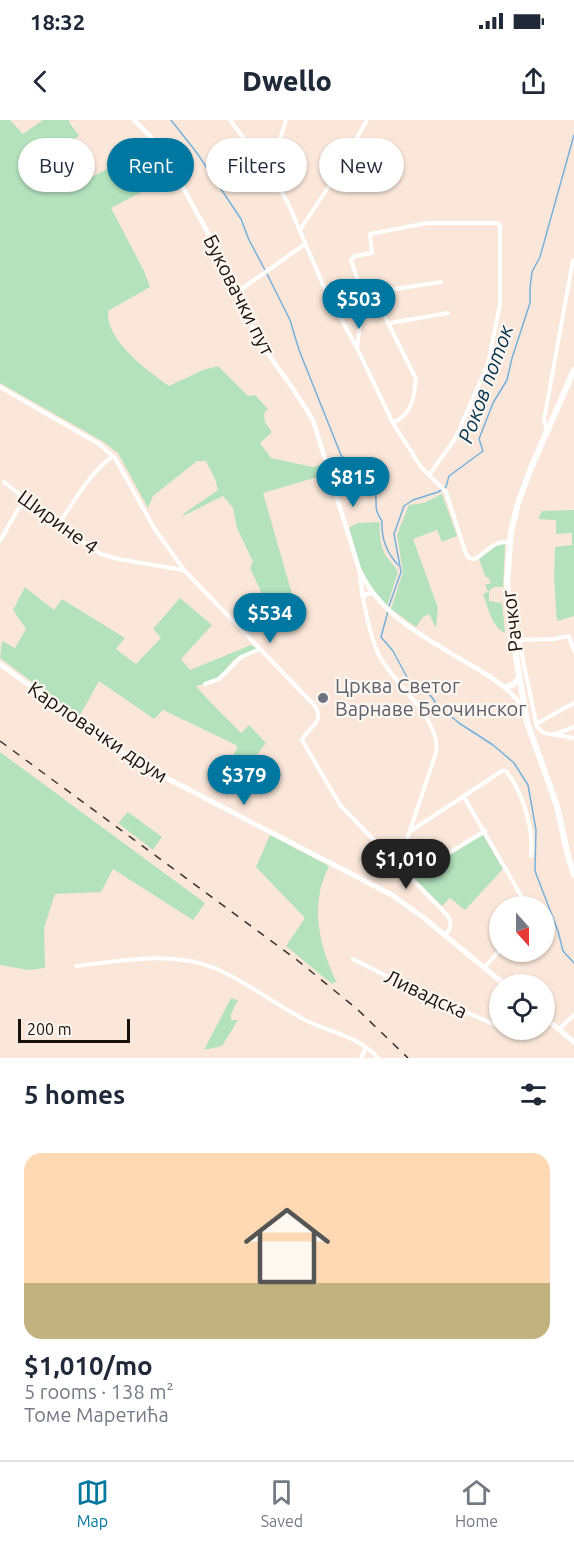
<!DOCTYPE html>
<html lang="en">
<head>
<meta charset="utf-8">
<style>
	body { margin:0; font-family:Ubuntu,sans-serif; background:#f2f2f3; color:#1f2937; height:100vh; display:flex; flex-direction:column; font-size:22px; white-space:nowrap }
	* { box-sizing:border-box; margin:0 }
	p { font-size:20px; color:#747a83 }
	.icon { flex:none; width:33px; height:33px; fill:none; stroke:currentColor; stroke-width:2; stroke-linecap:round; stroke-linejoin:round }
	.map { position:relative; height:938px; overflow:hidden }
	.panel { display:flex; flex-direction:column; background:#fff; flex:1 }
	.panel>* { flex:none }
	.top-card { position:absolute; left:18px; top:18px; width:538px; height:54px; display:flex; gap:12px }
	.needle { width:39px; rotate:159deg }
	.buttons { position:absolute; left:489px; top:776px; display:grid; gap:12px }
	.buttons a { display:grid; place-items:center; width:66px; height:66px; border-radius:50%; background:#fff; box-shadow:0 2px 4px #0004; font-size:30px }
	.scale { position:absolute; left:18px; bottom:15px; width:112px; box-sizing:border-box; padding-left:6px; border:3px solid #17110c; border-top:0; font-size:16px; line-height:21px; white-space:nowrap; color:#17110c; -webkit-text-stroke:4px #fef7f1; paint-order:stroke }
	.price { position:absolute; translate:-50% -51px; padding:0 14px; border-radius:21px; background:#0077a0; color:#fff; font-size:20px; line-height:39px; filter:drop-shadow(0 2px 3px #0008) }
	.price::after { content:''; position:absolute; left:50%; top:36px; width:18px; height:14px; margin-left:-9px; background:inherit; clip-path:polygon(0 0,100% 0,50% 100%) }
	.price.on { background:#222; color:#fff }
	ul { padding:0; list-style:none }
	li { display:grid; align-content:center; gap:12px; height:318px; padding:0 24px }
	li+li { border-top:2px solid #e0e1e3 }
	li span { display:grid; place-items:center; height:186px; border-radius:18px; color:#555 }
	li>.icon { margin-inline-start:auto }
	span .icon { width:108px; height:108px; fill:#fffc; stroke-width:1 }
	li b { font-size:26px }
	h2 { display:flex; justify-content:space-between; align-items:center; height:72px; padding:0 24px; font-size:26px }
	.tag { padding:0 21px; border-radius:27px; background:#fff; box-shadow:0 2px 4px #0004; font-size:21px; line-height:54px }
	.tag.on { background:#0077a0; color:#fff }
	.status { display:flex; justify-content:space-between; align-items:center; height:42px; padding:0 30px; background:#fff; direction:ltr }
	.status svg { height:16px; fill:currentColor }
	header { display:flex; justify-content:space-between; align-items:center; height:78px; padding:0 24px; background:#fff; font-size:27px; font-weight:800 }
	.tabs { display:flex; justify-content:space-around; align-items:center; height:84px; border-top:2px solid #e0e1e3; background:#fff; font-size:16px; color:#747a83 }
	.tabs a { display:grid; justify-items:center; gap:3px }
	.tabs .on { color:#0077a0 }
	.map>svg:first-child { display:block }
	.green { fill:#b4e2bd }
	.lines { fill:none; stroke-linecap:round; stroke-linejoin:round }
	.stream { stroke:#76b0dd; stroke-width:1.5 }
	.minor { stroke:#fff; stroke-width:4 }
	.tertiary { stroke:#fff; stroke-width:4.5 }
	.secondary { stroke:#fff; stroke-width:5 }
	.primary { stroke:#fff; stroke-width:6 }
	.rail { stroke:#39312b; stroke-width:1.5; stroke-dasharray:8 8; stroke-linecap:butt }
	.worship-dot { fill:#6b7280; stroke:#fef7f1; stroke-width:2 }
	.labels { text-anchor:middle; stroke-width:4.5; stroke-linejoin:round; paint-order:stroke }
	.street-label { font-size:20px; fill:#17110c; stroke:#fef7f1 }
	.worship-label { font-size:20px; fill:#5b616d; stroke:#fef7f1; text-anchor:start }
	.water-label { font-size:21px; font-style:italic; fill:#023250; stroke:#fef7f1 }
</style>
</head>
<body>
<div class="status"><b>18:32</b><svg viewBox="0 0 49 12"><path d="M0 12V9h3v3zM5 12V6h3v6zM10 12V3h3v9zM15 12V0h3v12zM26 1h20v11H26zM47 4h2v5h-2z"/></svg></div>
<header><svg class="icon" aria-label="back" viewBox="0 0 24 24"><path d="M15 5l-7 7 7 7"/></svg>Dwello<svg class="icon" aria-label="share" viewBox="0 0 24 24"><path d="M12 15V3M7 8l5-5 5 5M5 13v7h14v-7"/></svg></header>
<div class="map">
<svg width="574" height="938" viewBox="0 0 574 938">
	<rect width="100%" height="100%" fill="#fae7d9"/>
	<g class="green">
		<path d="M0,0H10L23,14L43,0H70L69,2L79,16L61,28L72,40L67,44L81,58L85,56L90,58L153,25L173,56L111,88L144,151L150,167L108,191C106,221 147,250 169,266L203,250L218,246L248,276L255,275L268,289L264,293L265,302L272,312L260,323L271,338L313,347L323,344L328,354L263,373L292,474L266,482L250,448L253,442L237,408L233,388L223,376L183,396V394L218,370L215,359L206,341H197L153,376L148,388L118,333L102,321L0,263Z"/>
		<path d="M442,374L457,416L442,422L437,410L413,419L438,488L436,508L429,494L423,497L416,507L391,489L403,452L397,415L409,385L424,383Z"/>
		<path d="M574,390V496L557,501L554,459L555,427L572,425V413L556,414V400L538,399L542,391Z"/>
		<path d="M380,402C379,413 380,426 386,436C390,442 395,446 398,452L387,486L370,466L361,449L349,408L358,403Z"/>
		<path d="M499,424H505L503,467H494L489,471V481L502,483L505,513C491,506 488,487 483,474L488,472L485,465L491,463L488,457L486,458L479,439Z"/>
		<path d="M25,467L54,490L62,479L125,518L116,529L136,544L161,518L153,509L180,478L212,505L181,539L190,550L251,525L257,529L233,540L222,555L205,564L196,566C210,583 226,597 241,613L249,605L266,623L249,645L246,652L229,644L238,626L163,590L154,599L99,561L79,597L0,538L2,521L15,528L26,509L13,490Z"/>
		<path d="M0,632L205,783L193,800L113,749L101,772L55,774L44,808L45,848L28,850L0,845Z"/>
		<path d="M128,692L162,717L153,730L118,703Z"/>
		<path d="M270,715L329,746C309,785 319,825 337,863L334,862L332,864L286,826L305,798L256,747Z"/>
		<path d="M483,715L503,749L465,790L450,778L442,786L413,757Z"/>
		<path d="M231,878L238,880L231,894V900H238L222,926L204,930Z"/>
	</g>
	<g class="lines">
		<g class="stream">
			<path d="M171,0L197,33L241,99L249,120L265,150"/>
			<path d="M267,154L290,200L299,230L341,335C350,347 366,351 373,364C380,379 371,387 382,401C381,418 386,432 398,445"/>
			<path d="M389,486L401,452L394,414L404,386L413,380L438,372L446,367L449,356L483,331L479,319L493,283L507,260L512,238L530,183V168L532,152L540,137L574,15"/>
			<path d="M388,491L381,517L393,531L409,561L431,576L437,585L459,603L493,625L514,643L528,665L536,710L535,751L558,811L563,831L574,843"/>
		</g>
		<g class="minor">
			<path d="M230,0L273,57L288,83L324,167L357,228L393,303L421,347L446,372L466,434L469,438L475,439C487,432 494,419 510,423"/>
			<path d="M345,38L358,45L393,56L395,58L393,62"/>
			<path d="M273,56L271,48L286,0"/>
			<path d="M300,110L333,60L367,0"/>
			<path d="M236,173L305,124"/>
			<path d="M390,203L448,193"/>
			<path d="M357,228L362,186L359,164L351,140L355,136L372,133L370,114L427,103H496L500,105V184L488,244L455,319L429,355"/>
			<path d="M0,267L99,324L115,338L154,408L184,450L316,587C324,604 308,607 302,620L340,685L447,795C453,803 451,809 445,815"/>
			<path d="M393,303C412,294 414,278 416,259L385,197L379,174L382,171L441,162"/>
			<path d="M547,312L544,300L573,140"/>
			<path d="M4,362L63,409L101,434L118,439L183,450"/>
			<path d="M58,405C74,382 90,352 113,336"/>
			<path d="M0,421L18,389L27,381"/>
			<path d="M372,473L366,474L363,478C367,497 371,520 380,537C395,565 442,600 436,633L398,746"/>
			<path d="M517,520L554,519L569,516L574,531"/>
			<path d="M519,521L537,607L544,613L574,618"/>
			<path d="M205,564L219,559L241,537L260,529"/>
			<path d="M536,604L574,583"/>
			<path d="M555,614L574,607"/>
			<path d="M464,677L527,786"/>
			<path d="M409,712L502,651H506C523,672 534,710 531,736"/>
			<path d="M409,757L485,711"/>
			<path d="M353,839L400,863L500,907"/>
			<path d="M76,846C122,841 173,830 217,849C248,863 275,884 305,900C329,912 360,917 378,938"/>
			<path d="M484,848L500,830"/>
			<path d="M510,909L525,911L533,909"/>
			<path d="M559,909L574,895"/>
			<path d="M361,938L366,927"/>
		</g>
		<g class="tertiary">
			<path d="M134,0L150,16L173,50L211,118L258,220L294,270L313,300L359,449C381,498 430,520 474,547C493,558 510,569 523,587"/>
			<path d="M360,455L363,478"/>
		</g>
		<g class="secondary">
			<path d="M0,544L113,626L147,648L392,775L424,798L504,864"/>
			<path d="M544,897L574,922"/>
		</g>
		<g class="primary">
			<path d="M574,250L531,348L518,383L511,412L507,462L512,512L527,602L557,686L568,736L574,755"/>
			<path d="M506,567L514,564L519,558"/>
		</g>
		<path class="rail" d="M0,621L297,840L357,889L408,938"/>
	</g>
	<circle class="worship-dot" cx="323" cy="578" r="6"/>
	<g class="labels">
		<g class="street-label">
			<text transform="translate(239 175) rotate(63)" y="7">Буковачки пут</text>
			<text transform="translate(58 402) rotate(36)" y="7">Ширине 4</text>
			<text transform="translate(512 501) rotate(-97)" y="7">Рачког</text>
			<text transform="translate(98 612) rotate(34)" y="7">Карловачки друм</text>
			<text transform="translate(426 874) rotate(25)" y="7">Ливадска</text>
		</g>
		<g class="worship-label">
			<text x="335" y="573">Црква Светог<tspan x="335" dy="23">Варнаве Беочинског</tspan></text>
		</g>
		<g class="water-label">
			<text transform="translate(486 264) rotate(-70)" y="7">Роков поток</text>
		</g>
	</g>
</svg>
<div class="buttons">
<a><svg class="needle" viewBox="-14 -14 28 28"><path d="M0-13l5 13h-10z" fill="#e53935"/><path d="M0 13l5-13h-10z" fill="#747a83"/></svg></a>
<a><svg class="icon" aria-label="locate" viewBox="0 0 24 24"><circle cx="12" cy="12" r="6"/><path d="M12 2v4M12 18v4M2 12h4M18 12h4"/></svg></a>
</div>
<div class="scale">200 m</div>
<b class="price" style="left:359px;top:210px">$503</b>
<b class="price" style="left:353px;top:388px">$815</b>
<b class="price" style="left:270px;top:524px">$534</b>
<b class="price" style="left:244px;top:686px">$379</b>
<b class="price on" style="left:406px;top:770px">$1,010</b>
<div class="top-card">
<a class="tag">Buy</a>
<a class="tag on">Rent</a>
<a class="tag">Filters</a>
<a class="tag">New</a>
</div>
</div>
<section class="panel">
<h2>5 homes<svg class="icon" aria-label="filters" viewBox="0 0 24 24"><path d="M4 7h16M4 17h16"/><circle cx="9" cy="7" r="2"/><circle cx="15" cy="17" r="2"/></svg></h2>
<ul>
<li><span style="background:linear-gradient(#ffd9b3 70%,#c2b280 0)"><svg class="icon" aria-label="home" viewBox="0 0 24 24"><path d="M3 11l9-7 9 7M6 9v11h12V9"/></svg></span><div><b>$1,010/mo</b><p>5 rooms · 138 m²</p><p>Томе Маретића</p></div></li>
</ul>
</section>
<nav class="tabs">
<a class="on"><svg class="icon" aria-label="map" viewBox="0 0 24 24"><path d="M3 6l6-2 6 2 6-2v14l-6 2-6-2-6 2zM9 4v14M15 6v14"/></svg>Map</a>
<a><svg class="icon" aria-label="saved" viewBox="0 0 24 24"><path d="M7 4h10v16l-5-4-5 4z"/></svg>Saved</a>
<a><svg class="icon" aria-label="home" viewBox="0 0 24 24"><path d="M3 11l9-7 9 7M6 9v11h12V9"/></svg>Home</a>
</nav>
</body>
</html>
